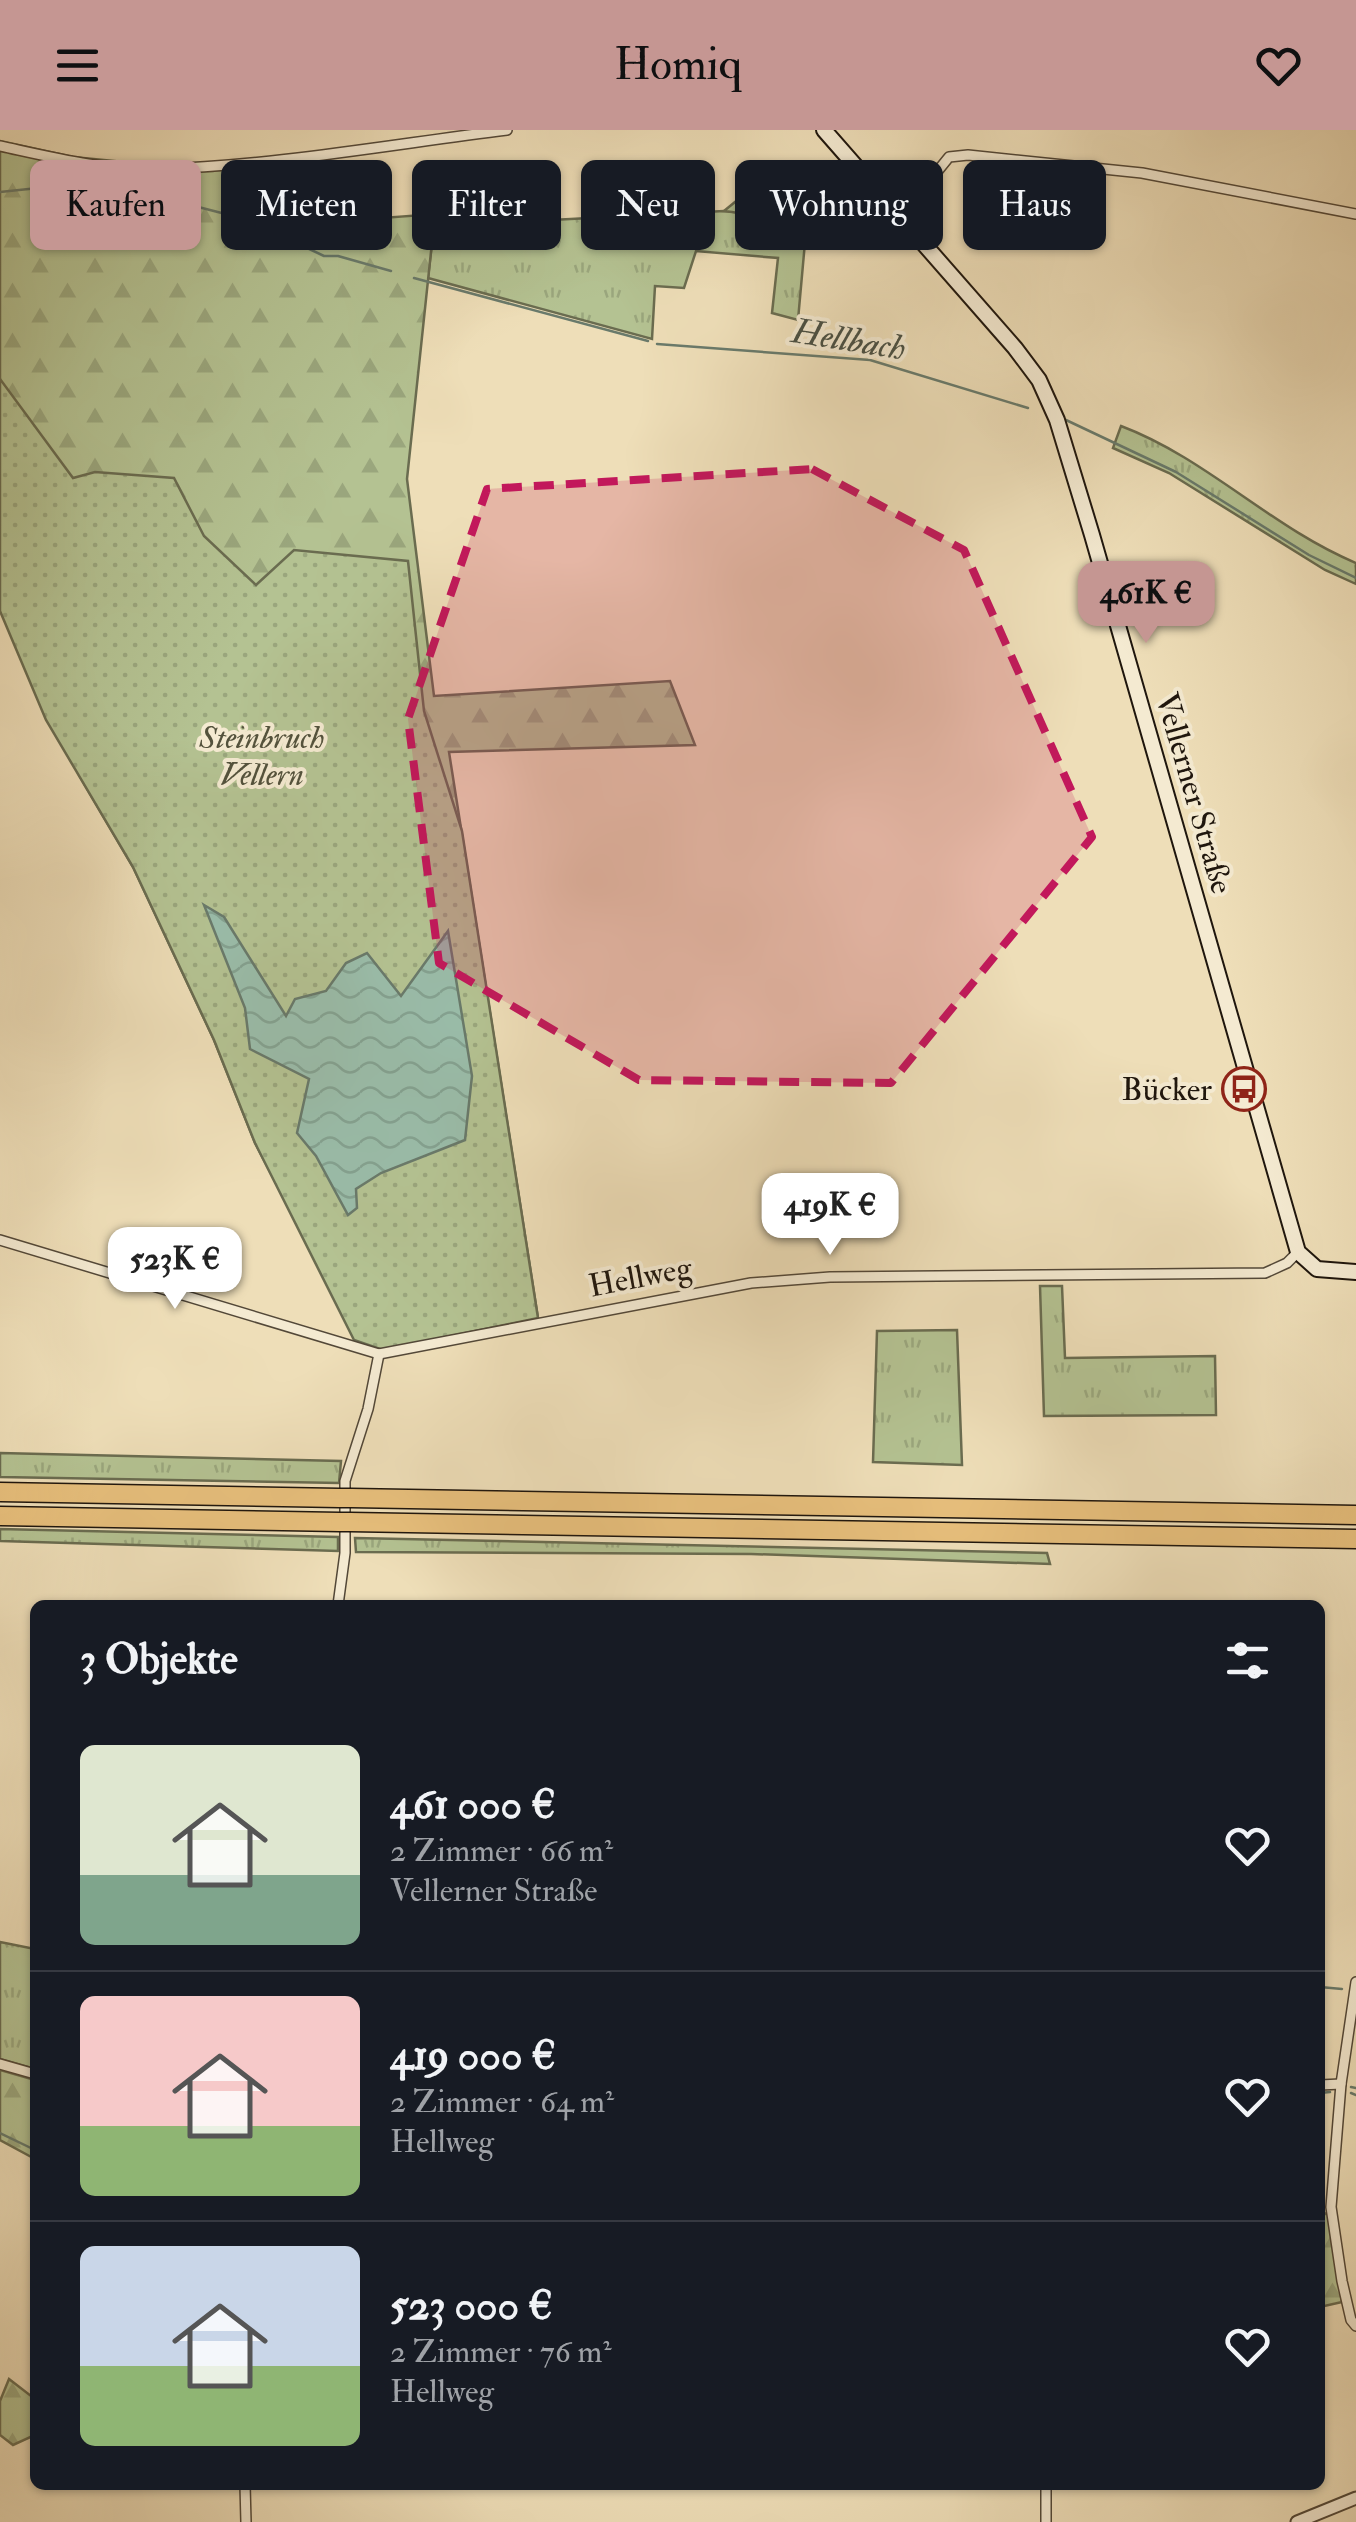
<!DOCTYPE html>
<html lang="de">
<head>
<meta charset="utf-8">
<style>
	body { margin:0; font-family:"IM FELL Double Pica",serif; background:#242831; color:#f1f3f6; height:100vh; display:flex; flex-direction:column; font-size:38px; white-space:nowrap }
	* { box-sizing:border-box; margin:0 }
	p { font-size:32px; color:#9ea1a6 }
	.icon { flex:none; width:55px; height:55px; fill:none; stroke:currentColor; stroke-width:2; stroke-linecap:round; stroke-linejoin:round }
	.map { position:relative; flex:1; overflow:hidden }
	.details { position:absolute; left:30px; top:1470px; width:1295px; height:890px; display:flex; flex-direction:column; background:#171b24; border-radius:15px; box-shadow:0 2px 8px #0004 }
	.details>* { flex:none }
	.banner { position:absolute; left:30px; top:30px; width:1298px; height:90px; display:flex; gap:20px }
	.price { position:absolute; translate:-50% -85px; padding:0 22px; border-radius:20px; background:#fff; color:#222; font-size:32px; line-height:65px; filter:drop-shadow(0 2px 5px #0008) }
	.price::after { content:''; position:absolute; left:50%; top:60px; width:30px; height:22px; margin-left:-15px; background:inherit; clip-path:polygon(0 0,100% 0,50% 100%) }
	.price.on { background:#c59692; color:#111 }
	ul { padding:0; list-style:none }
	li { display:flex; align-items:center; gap:30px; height:250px; padding:0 50px }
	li+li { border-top:2px solid #363941 }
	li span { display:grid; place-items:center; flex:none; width:280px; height:200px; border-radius:15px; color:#555 }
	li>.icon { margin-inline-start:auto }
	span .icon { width:120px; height:120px; fill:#fffc; stroke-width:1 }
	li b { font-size:42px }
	h2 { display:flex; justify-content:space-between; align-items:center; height:120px; padding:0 50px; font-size:42px }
	.pill { padding:0 35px; border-radius:15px; background:#171b24; box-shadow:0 2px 8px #0004; font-size:35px; line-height:90px }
	.pill.on { background:#c59692; color:#111 }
	header { display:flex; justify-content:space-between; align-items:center; height:130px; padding:0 50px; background:#c59692; color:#111; font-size:45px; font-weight:600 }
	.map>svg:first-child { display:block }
	.grass { fill:url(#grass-tufts); stroke:#6a6c50; stroke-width:2.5 }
	.forest { fill:url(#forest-firs); stroke:#6a6c50; stroke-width:2.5 }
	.park { fill:url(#park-dots); stroke:#6a6c50; stroke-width:2.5 }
	.water { fill:url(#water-waves); stroke:#697a6b; stroke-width:2.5 }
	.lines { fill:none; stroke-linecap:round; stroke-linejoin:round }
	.stream { stroke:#697a6b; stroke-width:2.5 }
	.minor-casing { stroke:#534838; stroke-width:12 }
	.tertiary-casing { stroke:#534838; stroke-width:15 }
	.secondary-casing { stroke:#1f160d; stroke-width:18 }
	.motorway-casing { stroke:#1f160d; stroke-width:21 }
	.minor { stroke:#f4ead1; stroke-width:9 }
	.tertiary { stroke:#f4ead1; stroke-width:11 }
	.secondary { stroke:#f4ead1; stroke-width:14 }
	.motorway { stroke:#e7bf7c; stroke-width:18 }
	.motorway-bridge-casing { stroke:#1f160d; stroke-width:21; stroke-linecap:butt }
	.motorway-bridge { stroke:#e7bf7c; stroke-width:18 }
	.marked { fill:#c2185b; fill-opacity:0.2; stroke:#c2185b; stroke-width:8; stroke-dasharray:20 12; stroke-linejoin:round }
	.labels { text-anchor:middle; stroke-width:8; stroke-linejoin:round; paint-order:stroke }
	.park-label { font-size:32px; font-style:italic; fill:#53523c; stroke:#f4ead1 }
	.street-label { font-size:32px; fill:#1f160d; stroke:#f4ead1 }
	.poi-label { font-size:32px; fill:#1f160d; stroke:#f4ead1; text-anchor:end }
	.water-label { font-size:35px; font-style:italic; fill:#4a5044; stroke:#f4ead1 }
</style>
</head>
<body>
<header><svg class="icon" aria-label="menu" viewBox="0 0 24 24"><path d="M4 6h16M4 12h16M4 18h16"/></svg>Homiq<svg class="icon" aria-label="heart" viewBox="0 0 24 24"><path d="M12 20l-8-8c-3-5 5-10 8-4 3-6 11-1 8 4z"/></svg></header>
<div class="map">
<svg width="1356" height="2392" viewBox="0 0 1356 2392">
	<defs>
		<pattern id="grass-tufts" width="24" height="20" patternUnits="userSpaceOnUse" patternTransform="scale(2.5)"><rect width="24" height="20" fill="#b4c292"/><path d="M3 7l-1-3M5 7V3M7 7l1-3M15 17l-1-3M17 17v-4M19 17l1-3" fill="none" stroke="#9aa67d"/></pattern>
		<pattern id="forest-firs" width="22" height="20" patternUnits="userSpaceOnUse" patternTransform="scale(2.5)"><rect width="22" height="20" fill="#b4c292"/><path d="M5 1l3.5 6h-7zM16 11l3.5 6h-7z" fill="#9aa67d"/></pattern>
		<pattern id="park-dots" width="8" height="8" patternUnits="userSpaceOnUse" patternTransform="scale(2.5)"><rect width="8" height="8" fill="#b4c292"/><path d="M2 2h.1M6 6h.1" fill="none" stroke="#9aa67d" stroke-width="1.8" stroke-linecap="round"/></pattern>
		<pattern id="water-waves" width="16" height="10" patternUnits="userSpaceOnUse" patternTransform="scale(2.5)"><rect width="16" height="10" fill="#9abdaa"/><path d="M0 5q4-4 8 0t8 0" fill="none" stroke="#84a291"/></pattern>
	</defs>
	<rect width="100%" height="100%" fill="#eedeb8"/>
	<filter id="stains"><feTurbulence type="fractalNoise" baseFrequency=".002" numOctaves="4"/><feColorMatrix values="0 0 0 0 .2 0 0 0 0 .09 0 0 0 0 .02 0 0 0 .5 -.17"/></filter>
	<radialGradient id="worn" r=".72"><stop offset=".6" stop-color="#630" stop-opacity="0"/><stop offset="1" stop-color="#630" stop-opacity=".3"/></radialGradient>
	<g class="grass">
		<path d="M724,81L746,83L806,101L798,190L772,183L778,128L696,121L684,158L655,156L652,209L428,148L434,96Z"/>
		<path d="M1121,296C1206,328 1272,398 1356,433V454L1325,440L1169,343L1113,318Z"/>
		<path d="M1040,1156H1062L1065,1228L1215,1226L1216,1285L1044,1286Z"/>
		<path d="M957,1200L962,1335L873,1332L877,1201Z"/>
		<path d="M0,1323L341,1331L339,1353L0,1347Z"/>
		<path d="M0,1399L338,1407V1421L0,1411Z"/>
		<path d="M355,1408L1047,1423L1050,1434L751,1424L356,1422Z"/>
		<path d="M0,1812L35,1819V1939L0,1929Z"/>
	</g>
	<g class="forest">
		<path d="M0,11L73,27L165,36L257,31L275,96L435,84L407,349L434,566L670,551L695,615L449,622L538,1188L379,1224L361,1216L255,1013L214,910L133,737L79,645L0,342Z"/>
		<path d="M850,53L902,113C871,106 840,106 808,101C780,97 754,83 724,81L746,63Z"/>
		<path d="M0,1940L35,1950V2029L0,2010Z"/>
		<path d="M1330,2080L1342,2172L1320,2177V2088Z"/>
		<path d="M9,2249L35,2269V2305L13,2315L0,2305V2271Z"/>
	</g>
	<path class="park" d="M0,249L73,348L95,342L174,348L204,406L256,455L294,420L408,431L424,581L462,701L538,1188L383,1220L354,1210L255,1013L214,910L133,737L46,590L0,481Z"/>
	<path class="water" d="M204,775L224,787L286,886L295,869L326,861L346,833L367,823L401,866L448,801L472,946L465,1010L381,1043L356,1059L357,1078L348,1085L316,1026L297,1003L309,949L250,919L245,878Z"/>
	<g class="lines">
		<g class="stream">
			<path d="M0,62L38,58L175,71L245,89L324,126H338L391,141"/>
			<path d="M414,148L648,211"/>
			<path d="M657,214L870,230L1028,278"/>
			<path d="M1066,290L1176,342L1309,425L1356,448"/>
			<path d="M1320,1857L1342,1859"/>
			<path d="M1351,1957L1356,1958"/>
			<path d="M1320,1963L1330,1962"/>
			<path d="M1351,1963L1356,1965"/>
			<path d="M0,2003L35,2020"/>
		</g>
		<g class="minor-casing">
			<g id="minor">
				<path d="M0,16C51,27 106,41 158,39C272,36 394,14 507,0"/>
				<path d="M906,94L932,48L949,27L968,25L1142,43L1356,84"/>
				<path d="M0,1110L379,1224L751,1153L830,1147L1265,1143L1287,1133L1298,1122"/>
				<path d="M338,1475L345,1423V1351L368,1279L379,1224"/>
				<path d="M1356,1852L1341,1954L1331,2077L1342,2151L1351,2190L1356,2196"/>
				<path d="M0,1934L35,1944"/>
				<path d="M1320,1955L1341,1954"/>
				<path d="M245,2355L246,2392"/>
				<path d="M1046,2392V2355"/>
			</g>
		</g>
		<g class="tertiary-casing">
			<path id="tertiary" d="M1297,2392L1356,2368"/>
		</g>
		<g class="secondary-casing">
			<path id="secondary" d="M824,0L1015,218L1039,250L1057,290L1092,405L1298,1122L1317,1139L1356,1142"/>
		</g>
		<g class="motorway-casing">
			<g id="motorway">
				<path d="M0,1362L340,1368"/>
				<path d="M351,1368L1356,1385"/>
				<path d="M0,1386L340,1392"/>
				<path d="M350,1392L1356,1409"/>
			</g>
		</g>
		<use href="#minor" class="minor"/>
		<use href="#tertiary" class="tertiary"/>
		<use href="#secondary" class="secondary"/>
		<use href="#motorway" class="motorway"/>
		<g class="motorway-bridge-casing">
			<g id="motorway-bridge">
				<path d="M340,1368H351"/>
				<path d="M340,1392H350"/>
			</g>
		</g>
		<use href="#motorway-bridge" class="motorway-bridge"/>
	</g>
	<path class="marked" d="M812,339L964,420L1092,707L891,953L639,950L439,833L408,589L487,359Z"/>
	<defs>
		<g id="bus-ring" transform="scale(2.25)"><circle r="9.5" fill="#f4ead1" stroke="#8f2418" stroke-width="1.5"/><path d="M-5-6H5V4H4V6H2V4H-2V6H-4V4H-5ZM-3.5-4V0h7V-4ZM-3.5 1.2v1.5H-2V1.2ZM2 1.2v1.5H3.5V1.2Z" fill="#8f2418"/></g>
	</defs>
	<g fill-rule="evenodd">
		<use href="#bus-ring" x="1244" y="959"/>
	</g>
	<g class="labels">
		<g class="park-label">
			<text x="262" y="618">Steinbruch<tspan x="262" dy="37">Vellern</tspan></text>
		</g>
		<g class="street-label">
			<text transform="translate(1195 663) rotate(74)" y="11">Vellerner Straße</text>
			<text transform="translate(640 1146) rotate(-11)" y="11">Hellweg</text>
		</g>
		<g class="poi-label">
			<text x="1212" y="970">Bücker</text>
		</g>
		<g class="water-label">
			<text transform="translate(849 209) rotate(9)" y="12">Hellbach</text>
		</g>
	</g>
	<rect width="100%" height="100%" filter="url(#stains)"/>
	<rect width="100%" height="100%" fill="url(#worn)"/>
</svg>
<b class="price on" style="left:1146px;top:516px">461K €</b>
<b class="price" style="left:830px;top:1128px">419K €</b>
<b class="price" style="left:175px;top:1182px">523K €</b>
<div class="banner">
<a class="pill on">Kaufen</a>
<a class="pill">Mieten</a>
<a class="pill">Filter</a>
<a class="pill">Neu</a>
<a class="pill">Wohnung</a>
<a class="pill">Haus</a>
</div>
<section class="details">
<h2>3 Objekte<svg class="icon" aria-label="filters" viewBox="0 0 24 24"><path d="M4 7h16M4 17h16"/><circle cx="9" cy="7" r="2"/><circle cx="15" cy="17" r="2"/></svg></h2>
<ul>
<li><span style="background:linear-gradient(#dfe7d0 65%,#7fa58c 0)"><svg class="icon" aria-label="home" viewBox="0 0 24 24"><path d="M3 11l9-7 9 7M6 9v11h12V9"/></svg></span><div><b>461 000 €</b><p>2 Zimmer · 66 m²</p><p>Vellerner Straße</p></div><svg class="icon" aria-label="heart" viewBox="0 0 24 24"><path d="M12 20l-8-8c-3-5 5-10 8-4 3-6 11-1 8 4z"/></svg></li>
<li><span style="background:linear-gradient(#f6c9c9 65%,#8fb573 0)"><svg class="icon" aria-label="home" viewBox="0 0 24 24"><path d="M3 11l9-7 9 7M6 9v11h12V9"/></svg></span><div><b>419 000 €</b><p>2 Zimmer · 64 m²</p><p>Hellweg</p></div><svg class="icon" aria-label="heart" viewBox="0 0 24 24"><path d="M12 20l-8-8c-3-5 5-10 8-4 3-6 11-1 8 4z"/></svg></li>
<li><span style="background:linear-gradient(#c9d6e8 60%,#8fb573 0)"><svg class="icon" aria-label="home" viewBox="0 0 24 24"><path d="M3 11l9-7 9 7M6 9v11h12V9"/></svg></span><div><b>523 000 €</b><p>2 Zimmer · 76 m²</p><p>Hellweg</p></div><svg class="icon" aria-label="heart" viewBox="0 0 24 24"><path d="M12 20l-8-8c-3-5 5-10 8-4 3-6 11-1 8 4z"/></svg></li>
</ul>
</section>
</div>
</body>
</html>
